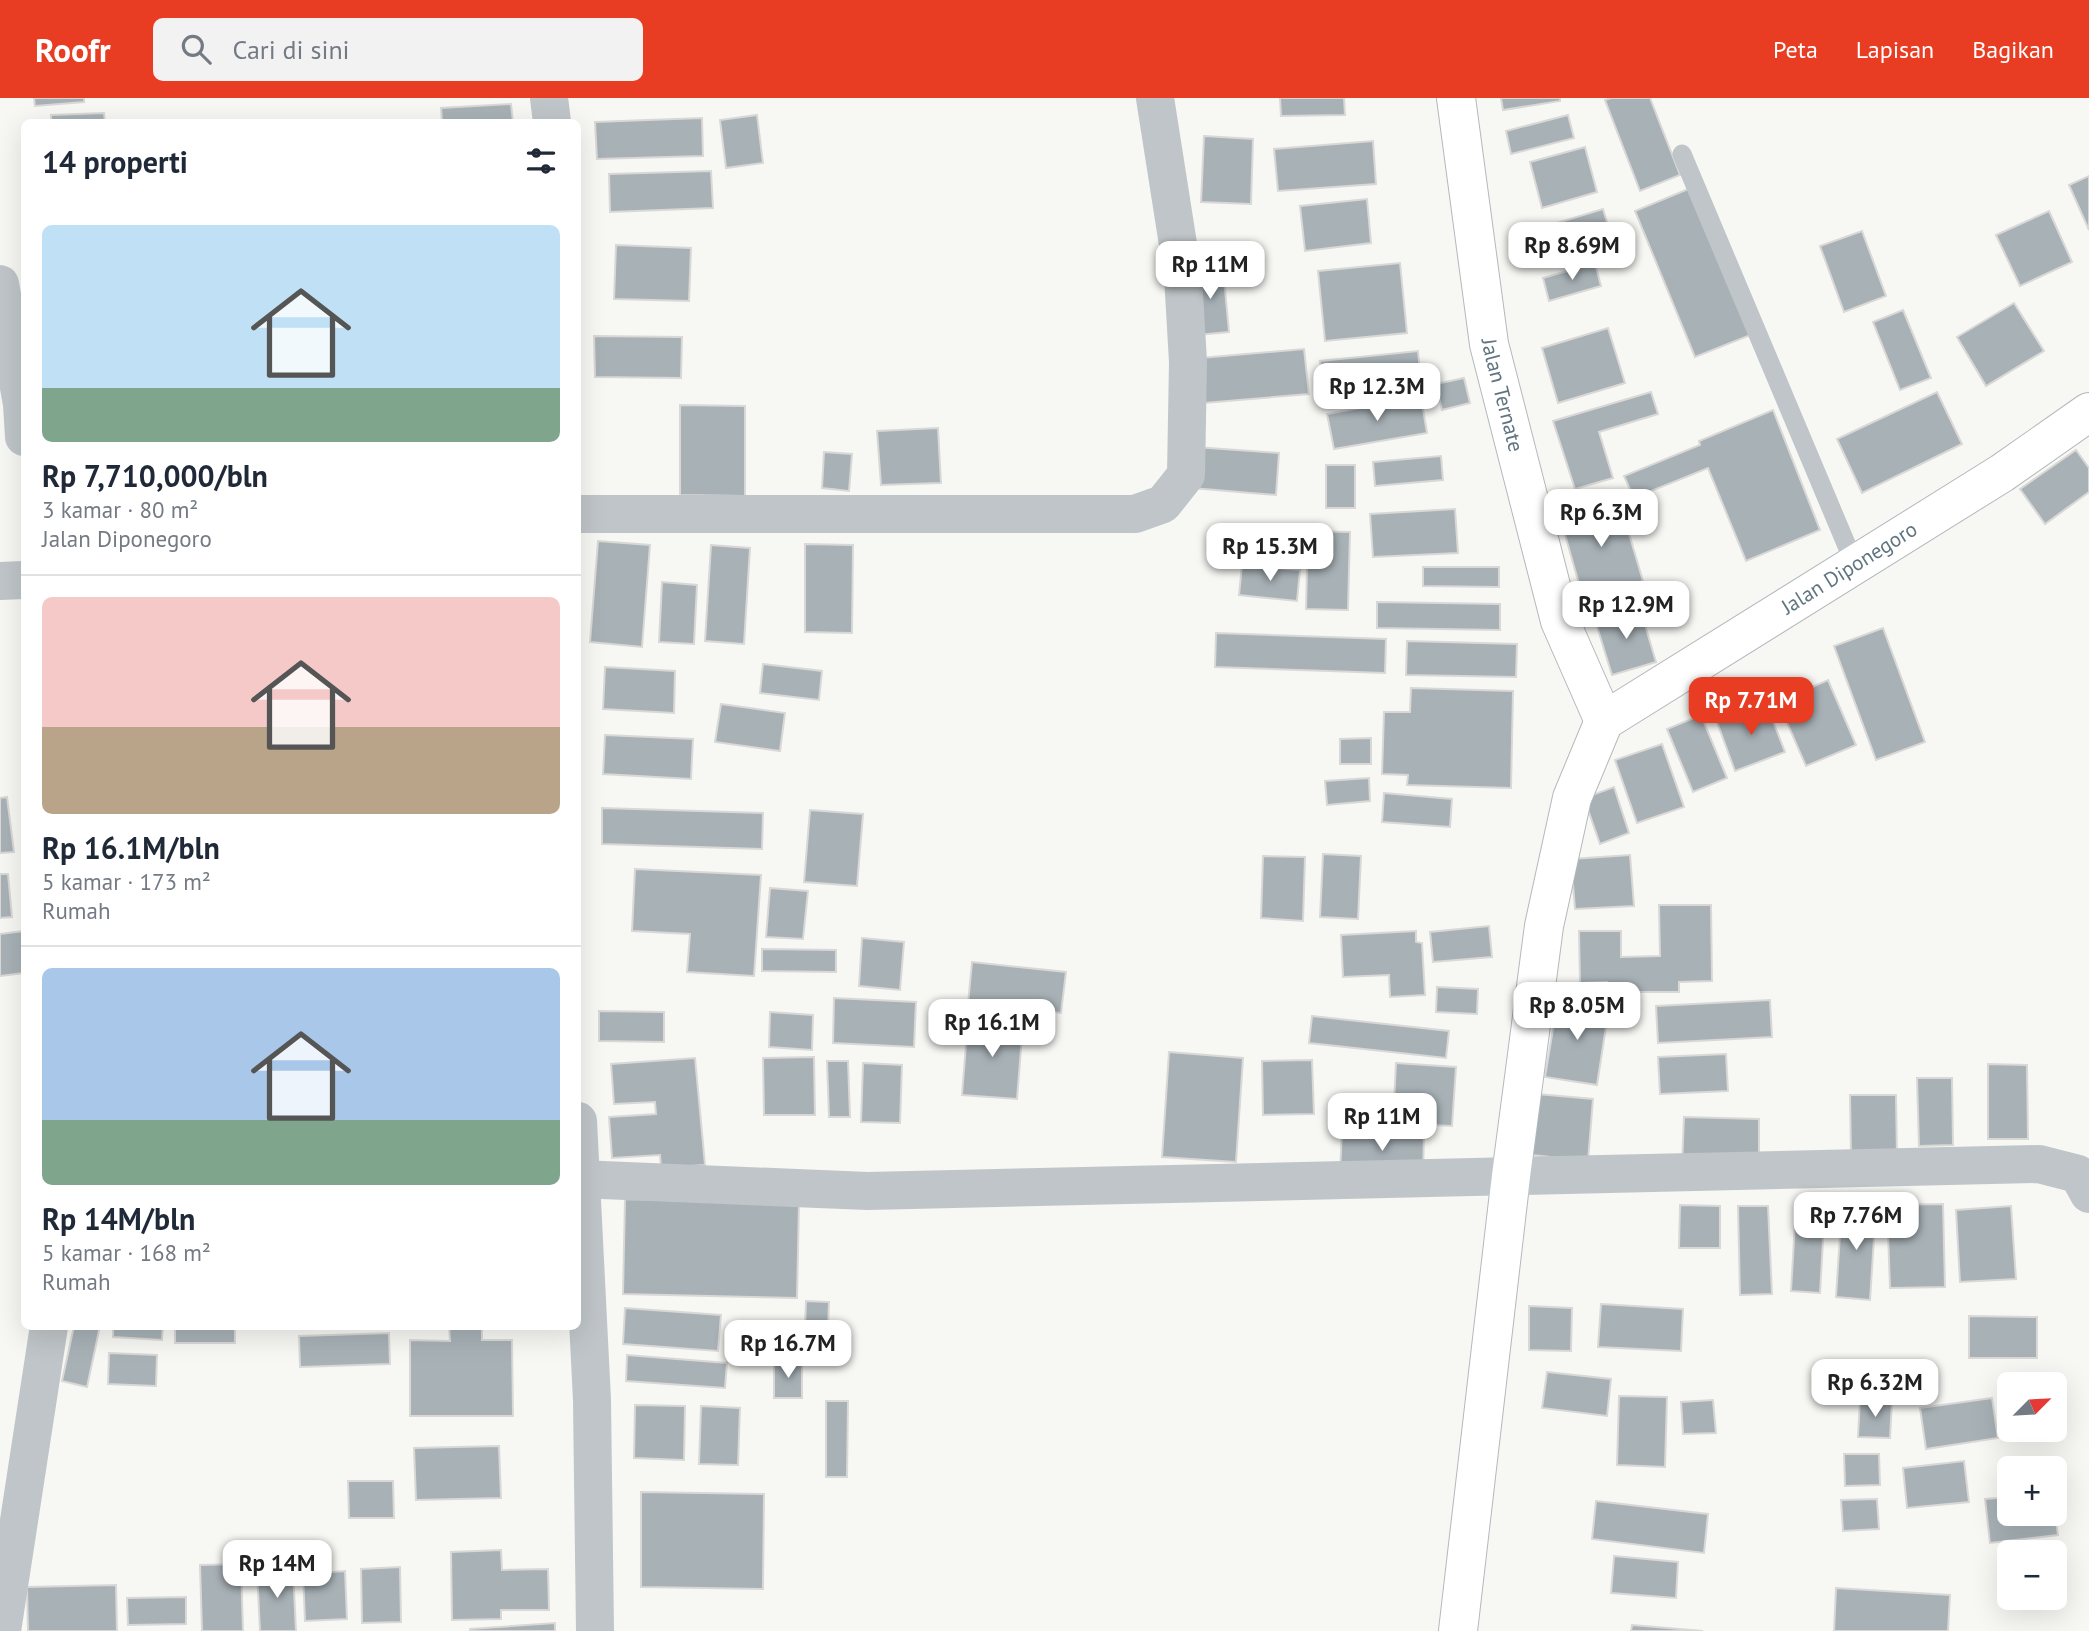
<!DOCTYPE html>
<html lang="id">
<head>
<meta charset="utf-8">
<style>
	body { margin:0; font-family:"PT Sans",sans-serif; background:#f2f2f3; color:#1f2937; height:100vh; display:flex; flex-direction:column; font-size:26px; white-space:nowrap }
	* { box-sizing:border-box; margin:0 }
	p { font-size:23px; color:#747a83 }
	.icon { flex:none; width:38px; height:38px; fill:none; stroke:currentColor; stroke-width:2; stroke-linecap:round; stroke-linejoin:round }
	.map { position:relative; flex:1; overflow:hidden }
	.sheet { position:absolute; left:21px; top:21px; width:560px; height:1211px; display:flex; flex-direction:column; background:#fff; border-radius:10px; box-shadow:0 7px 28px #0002 }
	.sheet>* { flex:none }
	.needle { width:46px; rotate:66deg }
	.fabs { position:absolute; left:1997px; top:1274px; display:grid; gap:14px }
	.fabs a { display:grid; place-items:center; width:70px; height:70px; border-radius:10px; background:#fff; box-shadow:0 7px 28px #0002; font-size:35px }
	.price { position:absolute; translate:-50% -60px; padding:0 16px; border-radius:14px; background:#fff; color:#222; font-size:23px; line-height:46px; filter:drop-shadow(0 2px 4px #0008) }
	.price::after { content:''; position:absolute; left:50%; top:42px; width:21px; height:16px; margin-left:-10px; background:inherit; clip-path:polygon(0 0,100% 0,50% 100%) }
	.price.selected { background:#e83d23; color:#fff }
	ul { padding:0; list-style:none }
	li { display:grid; align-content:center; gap:14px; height:371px; padding:0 21px }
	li+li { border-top:2px solid #e0e1e3 }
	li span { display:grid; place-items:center; height:217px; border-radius:10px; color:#555 }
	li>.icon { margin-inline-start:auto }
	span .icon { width:126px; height:126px; fill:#fffc; stroke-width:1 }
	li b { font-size:30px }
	h2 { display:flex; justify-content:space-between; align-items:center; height:84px; padding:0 21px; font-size:30px }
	header { display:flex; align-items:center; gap:42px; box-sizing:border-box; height:98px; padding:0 35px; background:#e83d23; color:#fff }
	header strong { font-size:33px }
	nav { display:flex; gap:38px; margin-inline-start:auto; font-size:24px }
	.search { width:490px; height:63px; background:#f2f2f3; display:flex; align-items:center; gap:18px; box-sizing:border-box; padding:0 24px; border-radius:10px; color:#747a83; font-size:26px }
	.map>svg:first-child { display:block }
	.building { fill:#a7b1b6; stroke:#d9d8d6; stroke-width:2 }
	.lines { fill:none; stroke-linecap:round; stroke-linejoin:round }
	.secondary-casing { stroke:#b2b9bd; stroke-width:40 }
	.lane { stroke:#bfc5c8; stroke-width:19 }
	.street { stroke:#bfc5c8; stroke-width:38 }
	.secondary { stroke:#fff; stroke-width:38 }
	.labels { text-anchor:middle; stroke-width:7; stroke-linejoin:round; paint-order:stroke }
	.street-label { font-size:21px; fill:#617580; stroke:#fff }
</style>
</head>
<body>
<header>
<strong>Roofr</strong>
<div class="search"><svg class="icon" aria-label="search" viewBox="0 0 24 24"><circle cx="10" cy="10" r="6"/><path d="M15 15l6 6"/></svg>Cari di sini</div>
<nav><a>Peta</a><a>Lapisan</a><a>Bagikan</a></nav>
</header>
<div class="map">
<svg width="2089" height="1533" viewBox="0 0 2089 1533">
	<rect width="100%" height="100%" fill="#f7f7f4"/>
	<g class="building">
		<path d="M34,0H84V4L35,8Z"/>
		<path d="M1280,0H1344L1345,17L1281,18Z"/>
		<path d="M1501,0H1560V3L1503,12Z"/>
		<path d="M1611,0H1650L1680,77L1640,93L1605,2Z"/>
		<path d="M511,6L513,24H442L441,10Z"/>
		<path d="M104,15L105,24H51V17Z"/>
		<path d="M757,17L763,65L726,70L720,22Z"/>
		<path d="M1568,17L1574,40L1511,56L1506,33Z"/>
		<path d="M702,20L703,58L597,61L595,24Z"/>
		<path d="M1204,38L1253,41L1251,106L1201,104Z"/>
		<path d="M1373,43L1376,86L1278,93L1274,51Z"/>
		<path d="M1585,49L1597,94L1542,110L1530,64Z"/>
		<path d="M711,73L713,110L610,114L609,76Z"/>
		<path d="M2089,78V132L2069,87Z"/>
		<path d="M1693,89L1753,236L1695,259L1635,113Z"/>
		<path d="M1367,101L1371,145L1305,153L1300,108Z"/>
		<path d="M1603,111L1611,137L1545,157L1537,131Z"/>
		<path d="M2049,113L2072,164L2020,188L1996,137Z"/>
		<path d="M1862,133L1886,198L1844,214L1820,148Z"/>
		<path d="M616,147L691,150L689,203L614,201Z"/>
		<path d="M1400,165L1407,235L1325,243L1318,173Z"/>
		<path d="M1595,165L1601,188L1549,203L1543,180Z"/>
		<path d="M1223,170L1229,234L1197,237L1192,172Z"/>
		<path d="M2014,205L2044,253L1986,288L1957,239Z"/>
		<path d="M1903,212L1931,280L1900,292L1873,224Z"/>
		<path d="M1608,230L1625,285L1558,305L1542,250Z"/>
		<path d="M594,238L682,239L681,280L595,279Z"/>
		<path d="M1304,251L1309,296L1192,306L1189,261Z"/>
		<path d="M1418,253L1421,283L1324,294L1320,263Z"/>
		<path d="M1464,280L1470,305L1442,312L1436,286Z"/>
		<path d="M1651,294L1658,316L1599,334L1613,380L1575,391L1553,323Z"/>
		<path d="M1937,294L1962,346L1862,395L1837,341Z"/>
		<path d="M1421,299L1427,335L1334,351L1327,316Z"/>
		<path d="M680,307L745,308V398L680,397Z"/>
		<path d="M1773,312L1820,432L1746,463L1708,370L1634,400L1624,378L1700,347L1699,343Z"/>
		<path d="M938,330L941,385L881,387L877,333Z"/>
		<path d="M1195,349L1279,355L1276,397L1192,390Z"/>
		<path d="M2076,352L2089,370V394L2045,426L2020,391Z"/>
		<path d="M824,354L852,356L849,393L822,390Z"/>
		<path d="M1441,358L1443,382L1375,388L1373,364Z"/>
		<rect x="1326" y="367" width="29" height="43"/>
		<path d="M1619,402L1643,483L1583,500L1560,419Z"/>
		<path d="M1455,411L1458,455L1373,459L1370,416Z"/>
		<path d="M1308,433L1350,434L1348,512L1306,511Z"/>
		<path d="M598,443L650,447L642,549L590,544Z"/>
		<path d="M805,446L853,447L852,535L805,534Z"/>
		<path d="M711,447L750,450L744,546L705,543Z"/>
		<path d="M1242,467L1300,472L1297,503L1239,497Z"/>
		<path d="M1423,469H1499V489L1423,488Z"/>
		<path d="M662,484L697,487L694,546L659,544Z"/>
		<path d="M1377,504L1500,506V532L1377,530Z"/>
		<path d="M1640,510L1656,564L1612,577L1595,522Z"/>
		<path d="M1883,530L1925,644L1876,662L1834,548Z"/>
		<path d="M1216,535L1386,541L1385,575L1215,569Z"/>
		<path d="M1407,543L1517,546L1516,579L1406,577Z"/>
		<path d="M763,566L822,573L819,602L760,595Z"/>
		<path d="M605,569L675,573L674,615L603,611Z"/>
		<path d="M1828,582L1856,647L1806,668L1778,604Z"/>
		<path d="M1411,590L1513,593L1511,690L1407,687L1408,677L1382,676L1384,614H1410Z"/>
		<path d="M1766,605L1785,654L1735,673L1717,624Z"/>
		<path d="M721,606L785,615L780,653L715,644Z"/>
		<path d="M1701,617L1727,680L1693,694L1667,631Z"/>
		<path d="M605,637L693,641L691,681L603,676Z"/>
		<path d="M1371,640V666H1340V641Z"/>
		<path d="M1662,646L1684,709L1637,725L1615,662Z"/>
		<path d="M1369,680L1370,703L1327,707L1325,683Z"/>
		<path d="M1614,689L1629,735L1600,746L1584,700Z"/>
		<path d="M1384,695L1452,701L1450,729L1382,724Z"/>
		<path d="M7,699L14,754L0,755V700Z"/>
		<path d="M602,710L763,715L762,751L602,746Z"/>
		<path d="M810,712L863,716L857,788L804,784Z"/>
		<path d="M1323,756L1361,758L1358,821L1320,819Z"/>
		<path d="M1630,757L1634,808L1575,811L1571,761Z"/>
		<path d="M1263,758L1305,759L1303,823L1261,820Z"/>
		<path d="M635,771L761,777L754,878L687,874L690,836L632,833Z"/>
		<path d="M0,776H8L12,819L0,820Z"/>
		<path d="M770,790L808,793L803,841L766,839Z"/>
		<path d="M1659,807H1711L1712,883L1679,884V894H1607V884L1580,885L1579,833H1621V859L1660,858Z"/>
		<path d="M1489,828L1492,859L1433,864L1430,834Z"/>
		<path d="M24,833V875L0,878V836Z"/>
		<path d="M1416,833V844L1422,845L1425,897L1390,899L1389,877L1343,879L1341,837Z"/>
		<path d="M862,840L904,844L900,892L859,888Z"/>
		<path d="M762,851L836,852V874L762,873Z"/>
		<path d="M972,864L1066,874L1061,915L968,906Z"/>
		<path d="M1437,889L1478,891L1477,916L1436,914Z"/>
		<path d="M834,900L916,904L914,949L833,945Z"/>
		<path d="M1558,901L1609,909L1597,987L1545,979Z"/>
		<path d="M1770,902L1772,939L1658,945L1656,908Z"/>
		<path d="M599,913L664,914V944L599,943Z"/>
		<path d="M770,914L813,917L812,952L769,949Z"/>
		<path d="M1312,918L1449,933L1446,960L1309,945Z"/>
		<path d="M968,921L1023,926L1017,1001L962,997Z"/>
		<path d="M1169,954L1243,960L1236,1064L1162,1059Z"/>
		<path d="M1726,956L1728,993L1660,996L1658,959Z"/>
		<path d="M814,959L815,1017H764L763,960Z"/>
		<path d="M695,960L705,1067L661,1070L660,1057L612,1060L609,1019L656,1016L655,1004L614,1006L611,966Z"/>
		<path d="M1312,962L1314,1016L1263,1017L1262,963Z"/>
		<path d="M827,963H848L850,1019H829Z"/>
		<path d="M863,965L902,967L900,1025L861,1024Z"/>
		<path d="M1396,965L1456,969L1452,1028L1393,1025Z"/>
		<path d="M1988,966L2027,967L2028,1041H1988Z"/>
		<path d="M1917,980H1952L1953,1047L1919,1048Z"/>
		<path d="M1537,996L1593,1001L1588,1063L1532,1057Z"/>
		<path d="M1850,997H1896L1897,1060L1851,1059Z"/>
		<path d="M1684,1019L1759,1021V1070L1682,1068Z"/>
		<path d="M1342,1032L1424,1035L1423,1077L1340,1075Z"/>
		<path d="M625,1101L799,1105L797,1200L623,1196Z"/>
		<path d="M1842,1106L1876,1109L1870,1202L1836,1199Z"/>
		<path d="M1943,1106L1945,1189L1890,1190L1887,1107Z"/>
		<path d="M1680,1107L1720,1108V1150H1679Z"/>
		<path d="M1796,1107L1825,1108L1820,1195L1791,1193Z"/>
		<path d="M1738,1108H1768L1772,1196L1740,1197Z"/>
		<path d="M2011,1108L2016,1181L1960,1184L1956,1112Z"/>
		<path d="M806,1203L829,1204L827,1254L804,1253Z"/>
		<path d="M1601,1206L1683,1211L1681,1253L1598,1249Z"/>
		<path d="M1529,1208L1572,1210L1571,1253L1529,1252Z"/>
		<path d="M625,1210L721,1217L718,1253L623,1246Z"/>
		<path d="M1969,1218L2037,1219V1260H1969Z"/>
		<path d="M74,1228H100L87,1289L62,1283Z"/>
		<path d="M113,1228H163L162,1242L113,1239Z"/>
		<rect x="175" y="1228" width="60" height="17"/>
		<path d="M449,1228H482V1242H512L513,1318H410V1242L450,1243Z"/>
		<path d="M389,1235L390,1266L300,1269L299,1238Z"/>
		<path d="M109,1255L157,1257L156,1288L108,1286Z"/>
		<path d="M627,1257L727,1265L725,1290L626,1283Z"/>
		<rect x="774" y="1264" width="28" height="36"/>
		<path d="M1547,1274L1611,1281L1607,1318L1542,1310Z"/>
		<path d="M1619,1298L1667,1299L1665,1369L1617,1367Z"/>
		<path d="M1992,1300L1998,1340L1926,1351L1920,1310Z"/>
		<path d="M1860,1301L1892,1303L1890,1340L1858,1339Z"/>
		<path d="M1713,1302L1716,1335L1683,1336L1681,1304Z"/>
		<path d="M826,1303H848L847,1379H826Z"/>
		<path d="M635,1307L685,1308L684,1362L634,1360Z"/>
		<path d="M701,1308L740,1310L738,1367L699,1366Z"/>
		<path d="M499,1348L501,1400L416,1402L414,1350Z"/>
		<path d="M1844,1356H1879L1880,1387L1845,1388Z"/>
		<path d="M1964,1363L1969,1404L1907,1410L1903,1370Z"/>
		<path d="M348,1383H393L394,1420H349Z"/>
		<path d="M641,1394L764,1396L763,1491L641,1489Z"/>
		<path d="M2009,1399V1416H2054V1406L2058,1437L1990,1445L1985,1401Z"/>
		<path d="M1877,1401L1879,1431L1843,1433L1841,1402Z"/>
		<path d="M1596,1403L1708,1416L1704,1455L1592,1441Z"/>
		<path d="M501,1452L502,1472L548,1471L549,1512H501V1521L452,1522L451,1454Z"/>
		<path d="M1614,1458L1678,1464L1676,1500L1611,1495Z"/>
		<path d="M241,1466L243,1533H202L200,1467Z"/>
		<path d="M400,1469L401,1524L362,1525L361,1471Z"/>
		<path d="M293,1471L296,1533H260L257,1472Z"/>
		<path d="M345,1473L347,1521L305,1523L303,1476Z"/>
		<path d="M116,1487L117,1533H28L27,1489Z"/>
		<path d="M1836,1490L1950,1497L1948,1533H1834Z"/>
		<path d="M186,1499V1526L128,1527L127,1500Z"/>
		<path d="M555,1525V1533H470V1531Z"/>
		<path d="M1632,1527L1703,1533H1631Z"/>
	</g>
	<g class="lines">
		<g class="secondary-casing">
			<g id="secondary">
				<path id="s1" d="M1456,0L1489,246L1560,523L1604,623"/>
				<path id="s2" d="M1604,623L2002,375L2089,314"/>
				<path d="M1458,1533L1511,1078L1544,828L1572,700L1604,623"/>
			</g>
		</g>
		<path class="lane" d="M1682,56L1855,467"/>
		<g class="street">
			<path d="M549,0L552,24"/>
			<path d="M0,186L22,306L24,339"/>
			<path d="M578,416H1135L1163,406L1186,377L1188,264L1183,178L1155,0"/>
			<path d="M0,483L24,482"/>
			<path d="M578,1023L592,1302L595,1533"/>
			<path d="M578,1081L868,1093L2039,1066L2078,1076L2089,1096"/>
			<path d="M2,1533L49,1228"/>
		</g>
		<use href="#secondary" class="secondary"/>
	</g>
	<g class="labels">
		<g class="street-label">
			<text dy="7" stroke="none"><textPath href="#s1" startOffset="301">Jalan Ternate</textPath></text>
			<text dy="7" stroke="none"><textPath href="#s2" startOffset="289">Jalan Diponegoro</textPath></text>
		</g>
	</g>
</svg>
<div class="fabs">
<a><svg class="needle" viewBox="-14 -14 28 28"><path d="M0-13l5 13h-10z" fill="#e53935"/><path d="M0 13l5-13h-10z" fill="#747a83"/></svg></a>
<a>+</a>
<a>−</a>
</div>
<b class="price" style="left:1572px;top:184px">Rp 8.69M</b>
<b class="price" style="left:1210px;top:203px">Rp 11M</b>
<b class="price" style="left:1377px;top:325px">Rp 12.3M</b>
<b class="price" style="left:1601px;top:451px">Rp 6.3M</b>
<b class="price" style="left:1270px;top:485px">Rp 15.3M</b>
<b class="price" style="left:1626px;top:543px">Rp 12.9M</b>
<b class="price selected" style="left:1751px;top:639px">Rp 7.71M</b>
<b class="price" style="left:1577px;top:944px">Rp 8.05M</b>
<b class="price" style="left:992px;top:961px">Rp 16.1M</b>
<b class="price" style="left:1382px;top:1055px">Rp 11M</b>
<b class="price" style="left:1856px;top:1154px">Rp 7.76M</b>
<b class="price" style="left:788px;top:1282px">Rp 16.7M</b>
<b class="price" style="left:1875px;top:1321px">Rp 6.32M</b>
<b class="price" style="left:277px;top:1502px">Rp 14M</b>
<section class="sheet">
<h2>14 properti<svg class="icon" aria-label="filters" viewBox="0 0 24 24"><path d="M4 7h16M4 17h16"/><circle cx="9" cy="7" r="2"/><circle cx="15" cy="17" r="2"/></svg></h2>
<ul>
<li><span style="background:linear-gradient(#bfe0f5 75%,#7fa58c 0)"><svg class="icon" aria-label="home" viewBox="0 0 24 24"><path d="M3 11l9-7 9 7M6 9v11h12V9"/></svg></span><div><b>Rp 7,710,000/bln</b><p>3 kamar · 80 m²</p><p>Jalan Diponegoro</p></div></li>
<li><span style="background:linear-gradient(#f6c9c9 60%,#b9a48a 0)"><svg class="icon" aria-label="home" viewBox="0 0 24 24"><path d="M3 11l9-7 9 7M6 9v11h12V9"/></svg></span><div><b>Rp 16.1M/bln</b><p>5 kamar · 173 m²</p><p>Rumah</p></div></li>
<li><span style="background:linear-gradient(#a9c7e8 70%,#7fa58c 0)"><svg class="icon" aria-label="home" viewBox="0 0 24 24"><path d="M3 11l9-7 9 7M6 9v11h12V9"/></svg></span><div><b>Rp 14M/bln</b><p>5 kamar · 168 m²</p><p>Rumah</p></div></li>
</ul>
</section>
</div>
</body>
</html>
